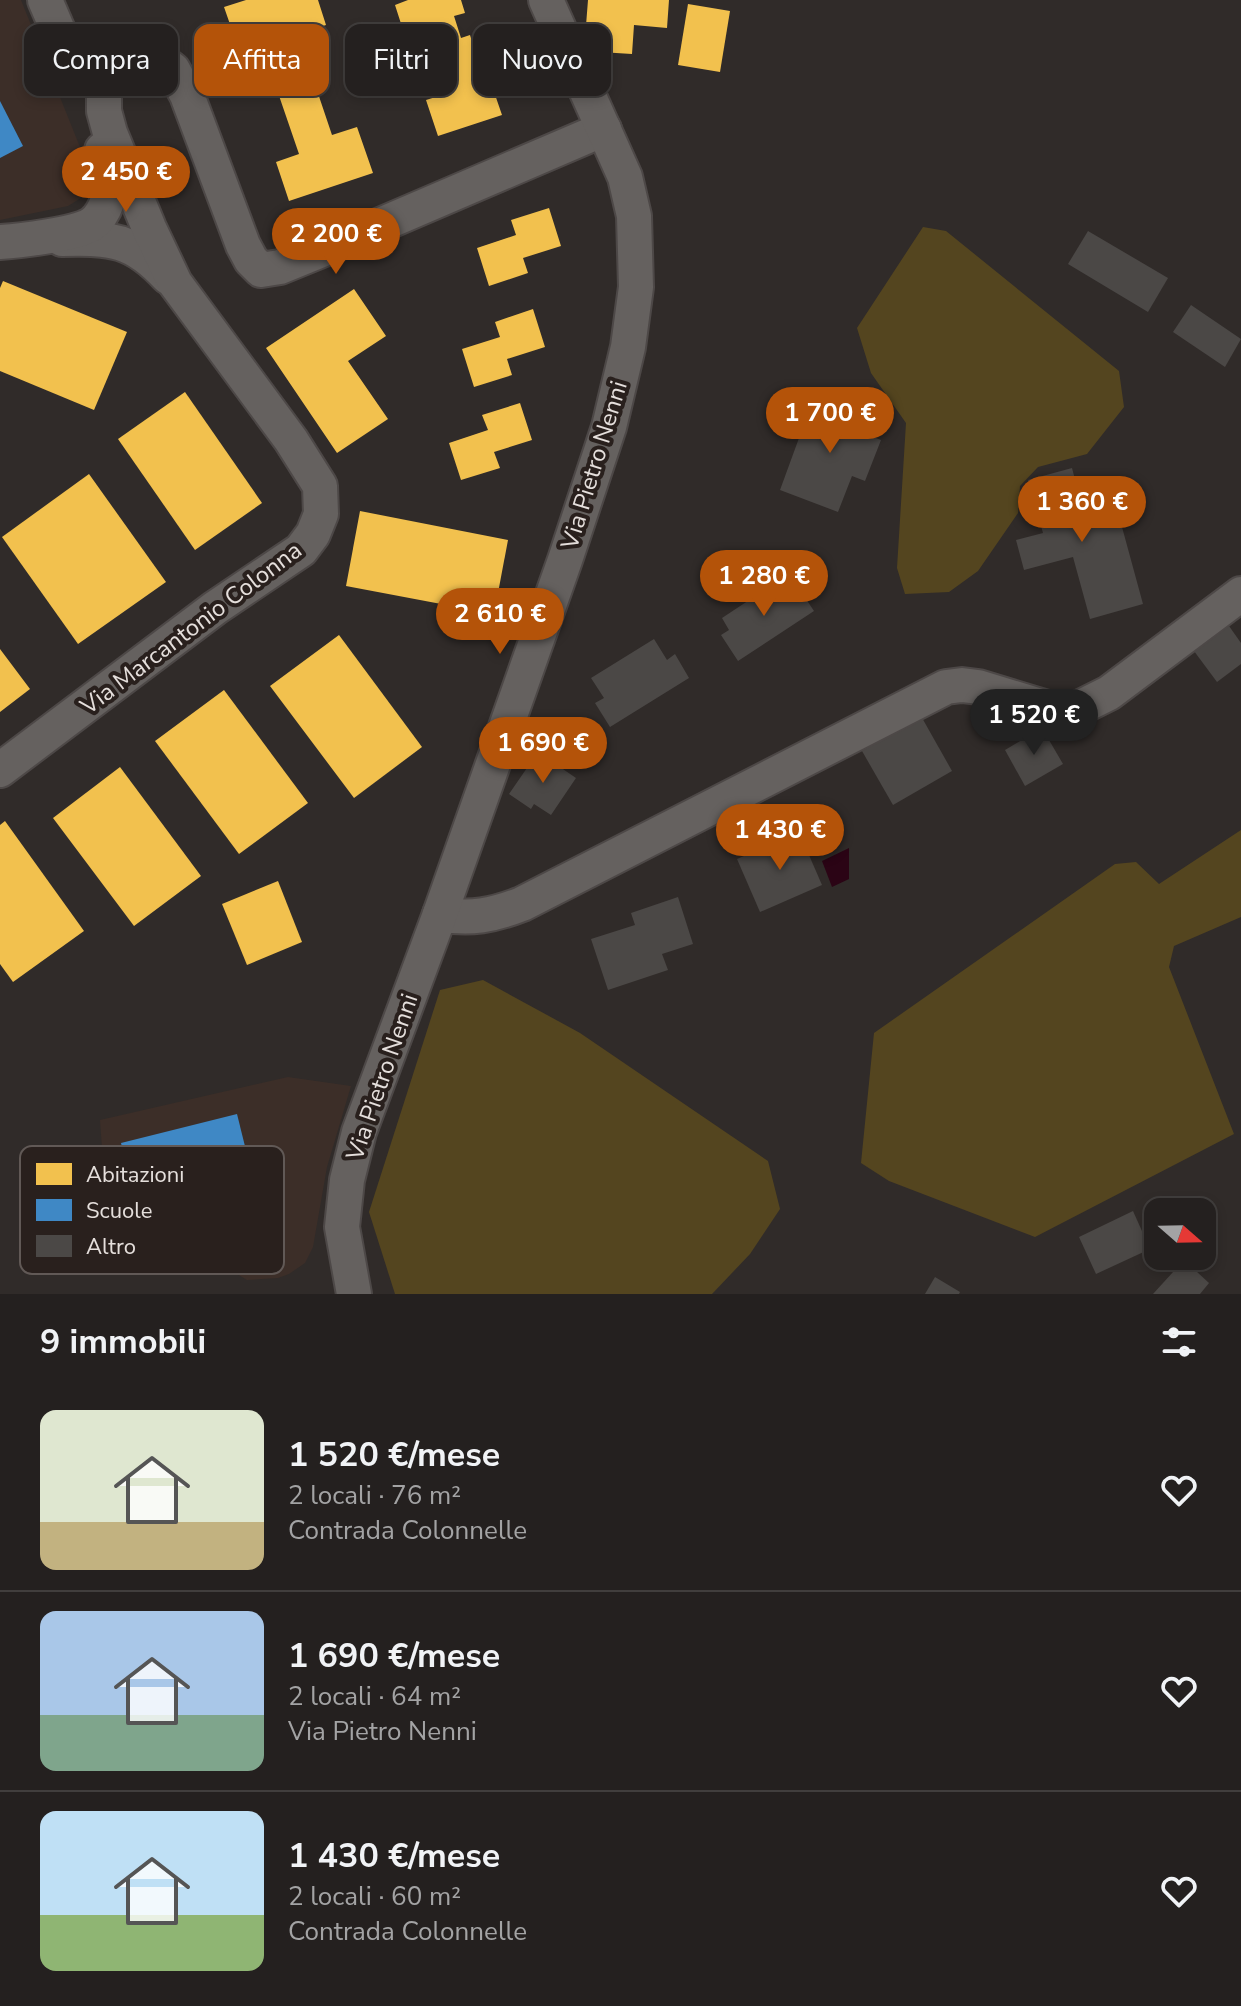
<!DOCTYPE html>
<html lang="it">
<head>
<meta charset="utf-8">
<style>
	body { margin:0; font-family:"Nunito Sans",sans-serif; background:#2c2828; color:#f1f3f6; height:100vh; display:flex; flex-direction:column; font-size:30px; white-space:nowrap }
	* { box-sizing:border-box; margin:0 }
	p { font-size:26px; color:#a3a3a4 }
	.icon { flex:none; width:44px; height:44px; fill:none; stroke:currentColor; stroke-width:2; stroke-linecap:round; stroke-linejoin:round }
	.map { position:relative; height:1294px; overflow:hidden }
	.drawer { display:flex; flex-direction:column; background:#24201f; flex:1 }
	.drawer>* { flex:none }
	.top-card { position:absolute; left:24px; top:24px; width:800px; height:72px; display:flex; gap:16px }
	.needle { width:52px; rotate:110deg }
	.controls { position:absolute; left:1144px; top:1198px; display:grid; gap:16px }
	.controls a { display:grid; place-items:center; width:72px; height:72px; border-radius:16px; background:#24201f; box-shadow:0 4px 12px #0003,0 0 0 2px #413e3d; font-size:40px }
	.price { position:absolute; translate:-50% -68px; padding:0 18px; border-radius:28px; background:#b45309; color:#fff; font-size:26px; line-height:52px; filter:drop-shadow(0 2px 4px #0008) }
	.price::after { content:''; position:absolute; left:50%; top:48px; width:24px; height:18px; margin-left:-12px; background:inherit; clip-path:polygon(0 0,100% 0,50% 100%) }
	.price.active { background:#222; color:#fff }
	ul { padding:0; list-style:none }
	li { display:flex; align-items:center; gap:24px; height:200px; padding:0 40px }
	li+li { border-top:2px solid #413e3d }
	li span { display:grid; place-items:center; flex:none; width:224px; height:160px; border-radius:16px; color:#555 }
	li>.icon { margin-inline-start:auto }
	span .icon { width:96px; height:96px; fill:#fffc; stroke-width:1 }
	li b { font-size:34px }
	h2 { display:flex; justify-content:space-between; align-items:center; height:96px; padding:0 40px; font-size:34px }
	.chip { padding:0 28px; border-radius:16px; background:#24201f; box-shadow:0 4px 12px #0003,0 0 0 2px #413e3d; font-size:28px; line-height:72px }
	.chip.active { background:#b45309; color:#fff }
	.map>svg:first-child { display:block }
	.built { fill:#3c2e28 }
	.green { fill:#54451f }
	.water { fill:#2b0415 }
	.homes { fill:#f2c14e }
	.schools { fill:#3f88c5 }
	.building { fill:#4b4846 }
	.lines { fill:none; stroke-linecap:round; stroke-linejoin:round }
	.street-casing { stroke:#4d4847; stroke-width:38 }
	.street { stroke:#65615f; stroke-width:34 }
	.labels { text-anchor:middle; stroke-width:8; stroke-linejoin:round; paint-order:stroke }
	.street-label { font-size:24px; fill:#e5dfdc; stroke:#29201d }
	.key { fill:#29201d; stroke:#615956; stroke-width:2 }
	.key-label { font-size:22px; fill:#e5dfdc }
</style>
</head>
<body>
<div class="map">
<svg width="1241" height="1294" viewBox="0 0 1241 1294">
	<rect width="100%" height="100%" fill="#302b29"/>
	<g class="built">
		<path d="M0,0H21L92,177L84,196L68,206L0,220Z"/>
		<path d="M288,1077L351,1086L327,1167L313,1247L305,1263L289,1274L278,1278L247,1280L219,1263H179L163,1252L149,1256L137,1209L120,1212L104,1178L100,1120Z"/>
	</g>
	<g class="green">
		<path d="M923,227L946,231L1119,371L1124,407L1087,454L1038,467L1020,486L1018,513L978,571L949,592L905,594L897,568L906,423L871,373L857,328Z"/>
		<path d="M1241,830V917L1174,946L1169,967L1234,1134L1035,1237L889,1181L861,1163L874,1033L1115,864L1136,862L1159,884Z"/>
		<path d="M483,980L580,1033L768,1161L780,1209L750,1254L712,1294H395L369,1212L440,990Z"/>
	</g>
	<path class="water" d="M849,848V879L832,887L822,861Z"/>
	<g class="homes">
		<path d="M246,0H318L326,25L298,34L332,135L357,127L373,173L289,201L276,162L299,154L263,49L241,56L224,7Z"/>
		<path d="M408,0H461L465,13L454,16L461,38L470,35L480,67L471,70L475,82L489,77L502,115L438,136L426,100L439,96L434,81L421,86L395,5Z"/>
		<path d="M588,0H669L667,28L634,25L632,54L584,51Z"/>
		<path d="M688,4L730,11L720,72L678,65Z"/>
		<path d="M549,208L561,246L523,258L528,273L489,286L477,248L516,235L511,220Z"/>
		<path d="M3,281L127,332L94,410L0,371V288Z"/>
		<path d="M354,289L386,336L348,361L388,419L337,453L266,348Z"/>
		<path d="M533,309L545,347L507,359L512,375L474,387L462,349L500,337L495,322Z"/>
		<path d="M185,392L262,503L195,550L118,439Z"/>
		<path d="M520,403L532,440L494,452L500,468L461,480L449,443L488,430L482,415Z"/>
		<path d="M89,474L166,582L78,644L2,537Z"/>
		<path d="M360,511L508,540L494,614L346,586Z"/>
		<path d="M339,635L422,747L354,798L270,686Z"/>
		<path d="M0,649L30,689L0,712Z"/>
		<path d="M224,690L308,803L239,854L155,741Z"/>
		<path d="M120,767L201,876L134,926L53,818Z"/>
		<path d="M5,821L84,931L13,982L0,964V825Z"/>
		<path d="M278,881L302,942L247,965L222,904Z"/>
	</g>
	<g class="schools">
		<path d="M0,101L23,146L0,158Z"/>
		<path d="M237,1114L265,1227L149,1256L121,1143Z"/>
	</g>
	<g class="building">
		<path d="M1088,231L1168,278L1148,312L1068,264Z"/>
		<path d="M1191,305L1241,339L1225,367L1173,332Z"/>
		<path d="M814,397L875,420L868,435L881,440L865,481L852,476L838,512L780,490Z"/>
		<path d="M1072,468L1084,514L1116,505L1143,604L1090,619L1073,557L1024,570L1016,540L1043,533L1028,480Z"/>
		<path d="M784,577L795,594L800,590L814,611L738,661L721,635L729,630L722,618Z"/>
		<path d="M1229,626L1241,643V664L1217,682L1194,651Z"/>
		<path d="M654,639L667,660L675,654L689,678L610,727L595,703L604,698L591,678Z"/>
		<path d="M921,716L952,771L893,805L862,751Z"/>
		<path d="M1042,728L1063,764L1025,786L1005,750Z"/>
		<path d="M538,752L576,778L551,815L534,804L531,809L509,794Z"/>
		<path d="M799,832L822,885L760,912L737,859Z"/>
		<path d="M678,897L693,944L662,954L668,970L608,990L591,939L635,925L631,913Z"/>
		<path d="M1133,1211L1150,1249L1096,1274L1079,1237Z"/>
		<path d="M1184,1260L1209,1283L1200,1294H1153Z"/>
		<path d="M935,1277L960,1292L959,1294H925Z"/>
	</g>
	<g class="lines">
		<g class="street-casing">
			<g id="street">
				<path d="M45,0L77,75"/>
				<path d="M94,63L105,44L119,41L150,52L173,70L187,95L243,245L251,260L261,270L280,267L329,247L604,129"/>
				<path d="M62,239C112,238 133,239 168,277"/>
				<path d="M0,242C19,241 77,234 92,224C106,214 113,189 111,173C110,165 105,157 102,150"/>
				<path d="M0,770L215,608L301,550L313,534L321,514L320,486L291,440L175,283L149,228L110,133L104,111V82"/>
				<path d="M440,914C470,920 494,915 522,904L946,687L962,685L978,687L1047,708H1079L1109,693L1241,594"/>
				<path d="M354,1294L342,1227L347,1180L359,1132L440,914L565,560L609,427L628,347L636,287L634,216L625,177L546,0"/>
			</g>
		</g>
		<use href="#street" class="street"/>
	</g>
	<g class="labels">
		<g class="street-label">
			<text transform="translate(594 465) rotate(-73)" y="8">Via Pietro Nenni</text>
			<text transform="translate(191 628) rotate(-37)" y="8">Via Marcantonio Colonna</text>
			<text transform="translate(382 1077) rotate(-71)" y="8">Via Pietro Nenni</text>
		</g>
	</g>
	<rect x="20" y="1146" width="264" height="128" rx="12" class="key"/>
	<rect x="36" y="1163" width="36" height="22" fill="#f2c14e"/>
	<rect x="36" y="1199" width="36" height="22" fill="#3f88c5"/>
	<rect x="36" y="1235" width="36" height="22" fill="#4b4846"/>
	<g class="key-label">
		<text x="86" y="1182">Abitazioni</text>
		<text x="86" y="1218">Scuole</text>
		<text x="86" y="1254">Altro</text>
	</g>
</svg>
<div class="controls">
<a><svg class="needle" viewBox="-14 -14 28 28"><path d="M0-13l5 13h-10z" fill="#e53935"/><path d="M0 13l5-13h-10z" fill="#a3a3a4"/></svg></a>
</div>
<b class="price" style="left:126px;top:214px">2 450 €</b>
<b class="price" style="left:336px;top:276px">2 200 €</b>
<b class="price" style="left:830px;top:455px">1 700 €</b>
<b class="price" style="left:1082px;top:544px">1 360 €</b>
<b class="price" style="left:764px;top:618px">1 280 €</b>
<b class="price" style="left:500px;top:656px">2 610 €</b>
<b class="price active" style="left:1034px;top:757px">1 520 €</b>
<b class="price" style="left:543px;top:785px">1 690 €</b>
<b class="price" style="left:780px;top:872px">1 430 €</b>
<div class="top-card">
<a class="chip">Compra</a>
<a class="chip active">Affitta</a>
<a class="chip">Filtri</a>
<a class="chip">Nuovo</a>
</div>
</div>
<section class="drawer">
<h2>9 immobili<svg class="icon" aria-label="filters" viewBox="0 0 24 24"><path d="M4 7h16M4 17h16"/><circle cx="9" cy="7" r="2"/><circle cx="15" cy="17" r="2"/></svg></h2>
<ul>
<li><span style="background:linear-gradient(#dfe7d0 70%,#c2b280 0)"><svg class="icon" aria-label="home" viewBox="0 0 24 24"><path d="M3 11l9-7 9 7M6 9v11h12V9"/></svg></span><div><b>1 520 €/mese</b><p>2 locali · 76 m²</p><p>Contrada Colonnelle</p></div><svg class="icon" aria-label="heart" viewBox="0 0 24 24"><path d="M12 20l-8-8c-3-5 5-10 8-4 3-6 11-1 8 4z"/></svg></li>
<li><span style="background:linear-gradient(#a9c7e8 65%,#7fa58c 0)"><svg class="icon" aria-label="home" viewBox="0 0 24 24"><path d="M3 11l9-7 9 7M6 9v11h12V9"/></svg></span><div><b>1 690 €/mese</b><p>2 locali · 64 m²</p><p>Via Pietro Nenni</p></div><svg class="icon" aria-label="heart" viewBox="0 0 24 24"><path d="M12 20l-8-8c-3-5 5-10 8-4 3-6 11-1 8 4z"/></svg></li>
<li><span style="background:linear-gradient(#bfe0f5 65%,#8fb573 0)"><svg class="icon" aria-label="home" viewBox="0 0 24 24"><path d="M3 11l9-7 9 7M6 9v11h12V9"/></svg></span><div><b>1 430 €/mese</b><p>2 locali · 60 m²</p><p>Contrada Colonnelle</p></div><svg class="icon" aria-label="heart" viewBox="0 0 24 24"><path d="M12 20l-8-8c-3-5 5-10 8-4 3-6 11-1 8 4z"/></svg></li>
</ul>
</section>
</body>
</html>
